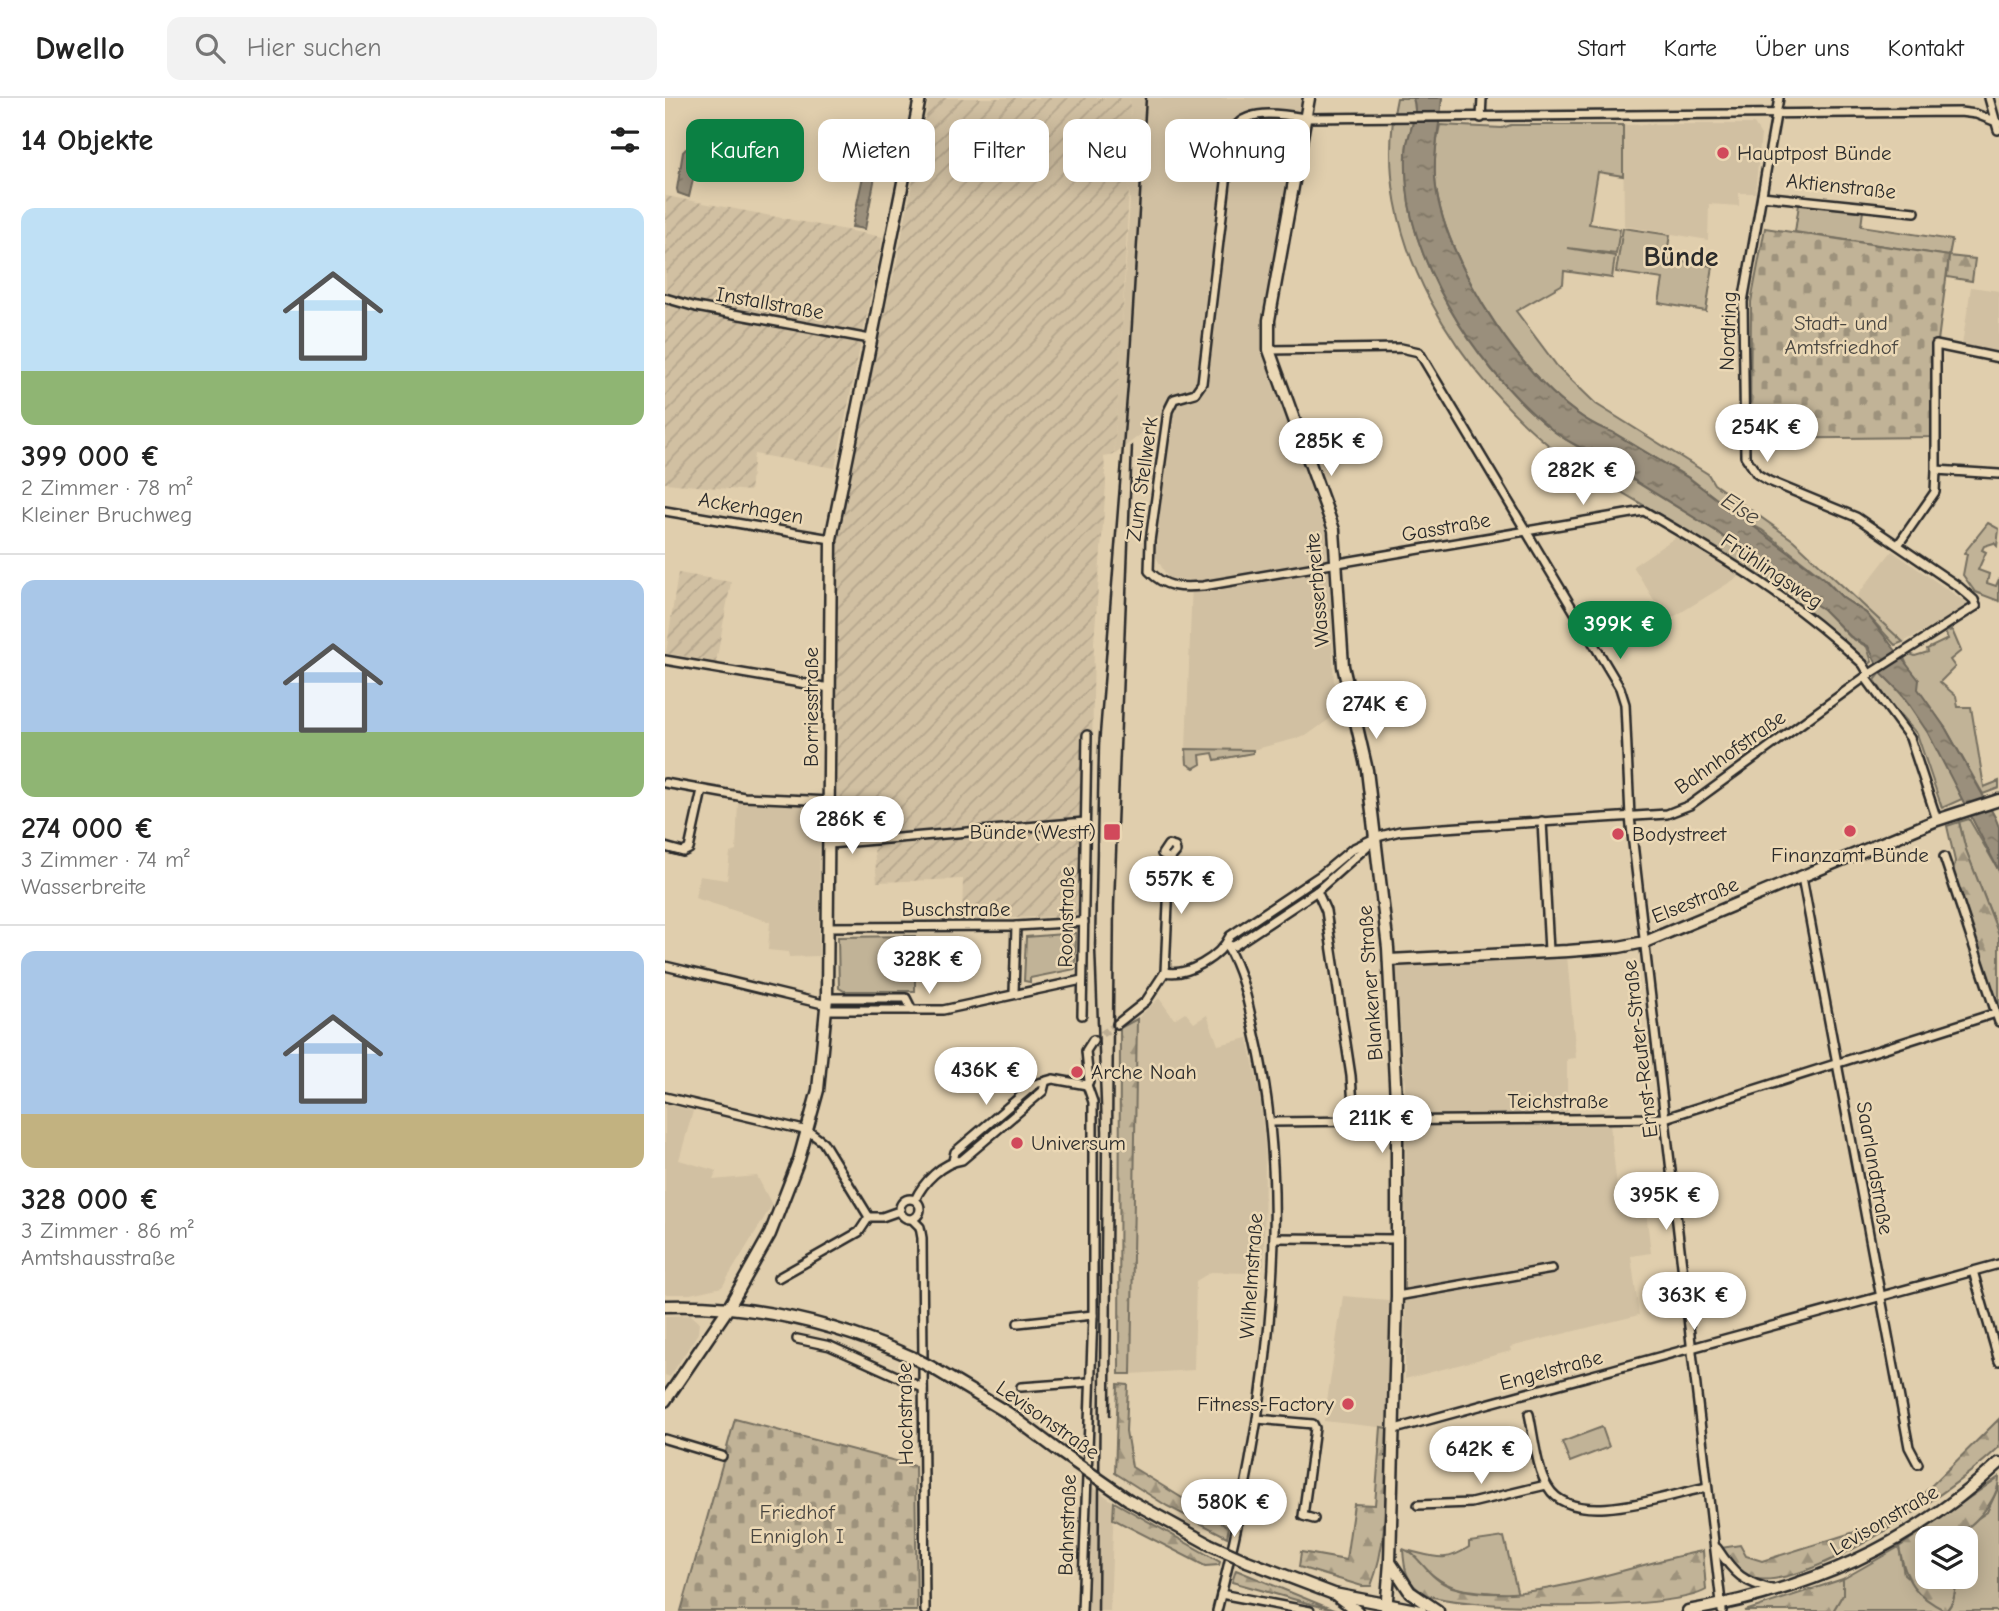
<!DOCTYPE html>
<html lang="de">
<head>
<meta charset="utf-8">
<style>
	body { margin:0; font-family:"Comic Neue",sans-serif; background:#f2f2f2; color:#222; height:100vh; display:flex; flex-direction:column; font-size:26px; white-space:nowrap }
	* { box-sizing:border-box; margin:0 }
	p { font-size:23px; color:#767676 }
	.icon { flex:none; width:38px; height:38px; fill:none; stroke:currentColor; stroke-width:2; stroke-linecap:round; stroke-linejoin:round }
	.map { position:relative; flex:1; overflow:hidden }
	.details { display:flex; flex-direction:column; background:#fff; width:665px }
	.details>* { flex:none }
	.banner { position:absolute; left:21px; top:21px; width:665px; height:63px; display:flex; gap:14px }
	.buttons { position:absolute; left:1250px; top:1428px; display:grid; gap:14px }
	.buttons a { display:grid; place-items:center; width:63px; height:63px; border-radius:14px; background:#fff; box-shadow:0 4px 18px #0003; font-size:35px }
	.price { position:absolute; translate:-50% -60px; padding:0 16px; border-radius:24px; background:#fff; color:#222; font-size:23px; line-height:46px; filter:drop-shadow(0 2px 4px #0008) }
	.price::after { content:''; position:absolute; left:50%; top:42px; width:21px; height:16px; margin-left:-10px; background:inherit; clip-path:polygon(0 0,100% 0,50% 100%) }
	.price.current { background:#0b8043; color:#fff }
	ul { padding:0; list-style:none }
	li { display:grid; align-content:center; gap:14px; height:371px; padding:0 21px }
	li+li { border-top:2px solid #e0e0e0 }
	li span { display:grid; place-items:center; height:217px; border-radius:14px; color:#555 }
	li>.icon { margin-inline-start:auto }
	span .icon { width:126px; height:126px; fill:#fffc; stroke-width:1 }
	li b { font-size:30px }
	h2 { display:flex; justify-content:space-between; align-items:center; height:84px; padding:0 21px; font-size:30px }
	.pill { padding:0 24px; border-radius:14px; background:#fff; box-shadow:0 4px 18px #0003; font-size:24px; line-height:63px }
	.pill.current { background:#0b8043; color:#fff }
	header { display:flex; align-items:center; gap:42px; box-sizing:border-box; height:98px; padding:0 35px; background:#fff; border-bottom:2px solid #e0e0e0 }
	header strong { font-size:33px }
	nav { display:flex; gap:38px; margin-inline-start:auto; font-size:24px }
	.search { width:490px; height:63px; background:#f2f2f2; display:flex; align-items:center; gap:18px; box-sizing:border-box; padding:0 24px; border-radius:14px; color:#767676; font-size:26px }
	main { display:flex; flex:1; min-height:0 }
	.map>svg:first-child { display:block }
	.built { fill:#d1c0a2 }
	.industrial { fill:url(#industrial-furrows) }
	.green { fill:#c1b397; stroke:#766f61; stroke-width:2 }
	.forest { fill:url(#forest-firs); stroke:#766f61; stroke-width:2 }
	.cemetery { fill:url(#cemetery-stones); stroke:#766f61; stroke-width:2 }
	.water { fill:url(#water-ripples); stroke:#6e675b; stroke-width:2 }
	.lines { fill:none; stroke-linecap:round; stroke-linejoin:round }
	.street-tunnel { stroke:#bcad93; stroke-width:7; stroke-dasharray:7 3.5; stroke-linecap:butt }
	.street-casing { stroke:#2b2b2b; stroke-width:12 }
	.secondary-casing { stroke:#2b2b2b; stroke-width:15 }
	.street { stroke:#ebd8b5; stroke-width:7 }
	.secondary { stroke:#ebd8b5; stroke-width:10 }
	.rail { stroke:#2b2b2b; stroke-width:2.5 }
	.secondary-bridge-casing { stroke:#2b2b2b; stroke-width:15; stroke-linecap:butt }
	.secondary-bridge { stroke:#ebd8b5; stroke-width:10 }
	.poi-dot { fill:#d1495b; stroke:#ebd8b5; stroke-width:2.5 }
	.labels { text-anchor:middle; stroke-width:5; stroke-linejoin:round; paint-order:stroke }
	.poi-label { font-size:21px; fill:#2b2b2b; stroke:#ebd8b5; text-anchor:start }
	.street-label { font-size:21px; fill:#2b2b2b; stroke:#ebd8b5 }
	.park-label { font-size:21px; fill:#494641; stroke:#ebd8b5 }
	.water-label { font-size:23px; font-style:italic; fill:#47443f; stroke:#ebd8b5 }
	.district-label { font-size:28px; font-weight:bold; fill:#2b2b2b; stroke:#ebd8b5 }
</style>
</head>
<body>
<header>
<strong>Dwello</strong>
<div class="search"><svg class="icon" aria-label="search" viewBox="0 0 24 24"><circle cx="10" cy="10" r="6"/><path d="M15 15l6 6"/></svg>Hier suchen</div>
<nav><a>Start</a><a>Karte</a><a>Über uns</a><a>Kontakt</a></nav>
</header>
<main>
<section class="details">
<h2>14 Objekte<svg class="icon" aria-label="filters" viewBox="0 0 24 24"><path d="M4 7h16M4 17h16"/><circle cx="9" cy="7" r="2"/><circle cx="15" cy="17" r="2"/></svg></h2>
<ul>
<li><span style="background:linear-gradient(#bfe0f5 75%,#8fb573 0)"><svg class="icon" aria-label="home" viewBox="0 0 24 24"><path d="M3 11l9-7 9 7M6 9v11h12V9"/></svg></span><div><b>399 000 €</b><p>2 Zimmer · 78 m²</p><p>Kleiner Bruchweg</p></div></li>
<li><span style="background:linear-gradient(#a9c7e8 70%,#8fb573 0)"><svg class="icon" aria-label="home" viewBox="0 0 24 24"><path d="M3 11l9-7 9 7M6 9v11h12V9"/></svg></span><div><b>274 000 €</b><p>3 Zimmer · 74 m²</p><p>Wasserbreite</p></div></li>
<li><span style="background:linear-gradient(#a9c7e8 75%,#c2b280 0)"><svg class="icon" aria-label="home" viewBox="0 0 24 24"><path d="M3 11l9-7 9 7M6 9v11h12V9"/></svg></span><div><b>328 000 €</b><p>3 Zimmer · 86 m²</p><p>Amtshausstraße</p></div></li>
</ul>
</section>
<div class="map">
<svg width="1334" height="1513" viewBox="0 0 1334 1513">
	<defs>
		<pattern id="industrial-furrows" width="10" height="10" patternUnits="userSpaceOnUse" patternTransform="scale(1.75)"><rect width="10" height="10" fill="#d1c0a2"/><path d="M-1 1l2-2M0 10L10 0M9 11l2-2" fill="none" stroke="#b4a58c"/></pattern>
		<pattern id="forest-firs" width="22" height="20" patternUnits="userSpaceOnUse" patternTransform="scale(1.75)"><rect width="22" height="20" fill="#c1b397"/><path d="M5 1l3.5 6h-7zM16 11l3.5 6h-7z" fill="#9d927b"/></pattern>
		<pattern id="cemetery-stones" width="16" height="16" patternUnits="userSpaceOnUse" patternTransform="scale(1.75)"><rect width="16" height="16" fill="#c1b397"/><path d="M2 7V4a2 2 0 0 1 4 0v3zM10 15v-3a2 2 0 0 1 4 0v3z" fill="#9d927b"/></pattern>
		<pattern id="water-ripples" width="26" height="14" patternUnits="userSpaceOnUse" patternTransform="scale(1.75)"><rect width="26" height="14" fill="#9a8f7b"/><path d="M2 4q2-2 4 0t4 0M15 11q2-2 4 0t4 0" fill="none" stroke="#7e7565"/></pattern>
	</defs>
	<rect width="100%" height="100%" fill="#e0cead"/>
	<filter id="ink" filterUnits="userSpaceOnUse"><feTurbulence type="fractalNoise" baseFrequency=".0143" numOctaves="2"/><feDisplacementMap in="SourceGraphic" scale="14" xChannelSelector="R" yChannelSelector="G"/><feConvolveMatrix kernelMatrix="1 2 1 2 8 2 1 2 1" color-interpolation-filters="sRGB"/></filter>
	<g filter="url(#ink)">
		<g class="built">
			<path d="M464,0H637L599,222L598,253L660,422L664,448L670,617L641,638L584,653L521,651L527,482L503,480L488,454L506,321L497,320L449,357L465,102L464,90L469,49Z"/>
			<path d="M990,26H1089L1096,37L1090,95H1074V108L1044,106L1043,142L959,128L958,27Z"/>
			<path d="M1306,189L1334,193V256L1297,247Z"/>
			<path d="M1011,439L1080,475L1002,523L968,468Z"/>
			<path d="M1227,453L1302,505L1301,512L1238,544L1191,499Z"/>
			<path d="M73,703L150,708L155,712L154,858L124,859L123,854L103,852L105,824L30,800L34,778L62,782L65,755L71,753Z"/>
			<path d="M902,857L911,960L902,961V1026H945L954,1107L980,1104L986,1155L966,1158L974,1217L845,1249L846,1253L740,1281L741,1004L731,868Z"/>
			<path d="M494,900L509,921L520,914L529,925L542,917L553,947L583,940L596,1002L600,1052L599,1168H591L584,1175L546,1174L531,1183L529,1272L466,1276L472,921Z"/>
			<path d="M0,1006L28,1013L14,1062L52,1073L48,1082L92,1078L107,1107L57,1189L25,1196H0Z"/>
			<path d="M678,1198L724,1202L722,1330L659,1323Z"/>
			<path d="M26,1217L34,1224L33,1235L5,1279L0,1277V1218Z"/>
			<path d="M424,1387L449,1404L445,1513H421Z"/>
		</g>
		<g class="industrial">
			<path d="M264,0H464L469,49L464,90L456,251L449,357L439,359L441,386L429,544L424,817L297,822L298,781L212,784L208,738L172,741V441L192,327L231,167Z"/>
			<path d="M1,98L218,139L170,370L89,356L85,393L0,385Z"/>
			<path d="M13,475L66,484L51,564L1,555Z"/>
		</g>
		<g class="green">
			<path d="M732,0H748C754,17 745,30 742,46C740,59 741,76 742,89C748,174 823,284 890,334C908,348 926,354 946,363L950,371L1051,433L1079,456L1099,465L1143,502L1158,511L1185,539L1202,549L1207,564L1203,567C1116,480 1005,425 901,361C795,280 701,139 732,0Z"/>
			<path d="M775,27L837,30L846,27H958V78L933,74L924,126L955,131L951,156L903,150L950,158L947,180L899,173L898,186L851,213L892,268L931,306L1043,376L1049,386L1128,442L1238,544L1230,547L1201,515L1178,500L1159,480L1097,432L1078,422L1026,381L947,334C869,308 775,159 770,80C769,62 771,44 775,27Z"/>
			<path d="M1134,106L1198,113L1196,128L1287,142L1284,158L1130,134Z"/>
			<path d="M958,130L1005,137L1001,161L1048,168L1041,213L994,205L998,181L951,174Z"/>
			<path d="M1323,425L1334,431L1332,448L1329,445L1319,448L1317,452L1321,454L1313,472L1324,476L1322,485L1331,488L1334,481V503L1310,494L1298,477L1302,456L1299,455Z"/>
			<path d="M1287,532L1296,553L1285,562L1290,569L1275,584L1291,598L1293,609H1306L1319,689L1334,683V690L1318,696L1281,631L1252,591L1239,560L1245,556L1250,558L1263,554L1262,551L1283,541L1280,534Z"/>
			<path d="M1216,575C1254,609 1276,657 1297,701L1277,710L1252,636L1223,603L1210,582Z"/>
			<path d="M521,651L588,652V655L550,662L548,655L535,657L536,666L529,670L522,666Z"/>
			<path d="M1304,721L1334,773V836L1301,752L1294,724Z"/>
			<path d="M411,835L410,871L365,880V884L359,883L361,839Z"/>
			<path d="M250,838V893H179L174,890L173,839Z"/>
			<path d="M937,1329L944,1349L905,1364L897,1344Z"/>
			<path d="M1334,1388V1513H1168L1178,1496V1481L1234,1449L1239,1476L1282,1513L1288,1503L1293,1479H1300V1440L1287,1438L1322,1414Z"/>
			<path d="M839,1439L853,1497C800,1491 779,1498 745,1453C770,1459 781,1465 804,1449V1444Z"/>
		</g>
		<g class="forest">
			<path d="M1284,158L1310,161L1307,183L1282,179Z"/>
			<path d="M1294,724L1301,752L1334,837V909L1288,776L1290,763L1282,728Z"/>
			<path d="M472,921L466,1276H454L455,930Z"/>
			<path d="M453,1286L463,1287L461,1333L467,1369L564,1429L562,1439L502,1408L450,1375Z"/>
			<path d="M1334,1321V1349C1295,1388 1141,1496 1086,1480C1072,1476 1064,1461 1056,1450L1075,1447L1081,1458L1097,1463L1212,1427L1258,1396Z"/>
			<path d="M716,1329L722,1330C720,1380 725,1440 706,1488H697L634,1469L636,1454L681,1462L689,1406L710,1407Z"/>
			<path d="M1334,1379C1334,1403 1304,1434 1284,1440C1279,1442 1268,1440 1262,1440V1479L1293,1480L1288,1503L1281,1513C1249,1497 1241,1484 1234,1449Z"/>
			<path d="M449,1404L555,1464L554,1467L540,1468L448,1421Z"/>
			<path d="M738,1451C754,1455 763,1482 787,1489C861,1512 963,1466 1038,1453L1041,1492C1008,1513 798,1513 760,1496C741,1486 739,1470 738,1451Z"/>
			<path d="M571,1472L671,1513L567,1484Z"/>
			<path d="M1178,1481V1496L1168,1513H1080Z"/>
		</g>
		<g class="cemetery">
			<path d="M1100,130L1284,158L1273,243H1267V339L1085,341L1086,204Z"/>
			<path d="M70,1321L250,1368L252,1513H16Z"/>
		</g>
		<g class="water">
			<path d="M748,0H777C775,27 768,52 770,79C774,159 869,308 947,334L1025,381L1158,480L1178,500L1201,515L1254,582L1253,591L1281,631L1330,719L1334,729V773L1263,635L1236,595L1216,575L1203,548L1186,539L1158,511L1143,502L1100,465L1079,455L1051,433L951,371L946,363C926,354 908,348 890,334C823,283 748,174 742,89C741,76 740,59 742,46C745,30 754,17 748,0Z"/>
			<path d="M21,51L34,56L24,99L13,95L12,91L18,54Z"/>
			<path d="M202,60L213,63L200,131L187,129Z"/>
		</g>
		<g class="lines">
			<path class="street-tunnel" d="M428,942L452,926"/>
			<g class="street-casing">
				<g id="street">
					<path d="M1114,0L1078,204L1080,358L1092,376L1104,383L1191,419L1294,489L1309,502L1311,508"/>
					<path d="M1324,0L1333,32"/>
					<path d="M816,20L817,0"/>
					<path d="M1097,98L1250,114"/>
					<path d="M0,200L31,209L205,241"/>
					<path d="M604,252L736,250L754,254L955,590L960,606L965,719L1057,1513"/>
					<path d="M1334,260L1271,247V372L1334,376"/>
					<path d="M0,413L166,441"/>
					<path d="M1233,447L1270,394L1271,372"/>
					<path d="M0,562L165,590"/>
					<path d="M1204,576L1198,566C1127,500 1062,461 979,413L538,488C516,490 500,490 484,473L485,443L503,313L509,301L530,295L537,285L567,34C579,9 617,16 640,20L1295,14L1311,16L1334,25"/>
					<path d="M1200,579L1245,640L1272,722"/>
					<path d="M0,685L79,699L164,703"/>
					<path d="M877,723L884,853"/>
					<path d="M164,746L420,724"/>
					<path d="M0,749L18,754L24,751L37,692"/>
					<path d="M1279,759L1334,924"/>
					<path d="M1137,779L1244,1349L1253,1366"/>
					<path d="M652,793L661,813L686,978L689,1022"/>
					<path d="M163,829L351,828L419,824"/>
					<path d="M561,847L569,848L652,793L707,744"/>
					<path d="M0,868L162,907"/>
					<path d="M500,874C522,879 555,859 565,838L656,777L687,751L712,739L735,733L779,730L1002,716L1025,707L1200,579L1311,508"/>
					<path d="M500,874L505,761L511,754L510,749L503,747L497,756L505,761"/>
					<path d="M349,895L351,828"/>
					<path d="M162,900H241L247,912"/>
					<path d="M161,912H278L417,882"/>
					<path d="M417,917L422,637"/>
					<path d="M452,926L481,903L500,874"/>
					<path d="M422,987L424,983L421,953L428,942"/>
					<path d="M0,999L143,1033L158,1044L204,1119"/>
					<path d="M606,1024L1000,1020L1331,915"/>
					<path d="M288,1063L290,1054L370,986L388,981L422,987"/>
					<circle cx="245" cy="1111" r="10"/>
					<path d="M250,1102C258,1084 277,1065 297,1062L378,993L380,985"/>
					<path d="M247,1121L255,1129L257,1140L260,1513"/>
					<path d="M609,1140L732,1141"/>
					<path d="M1308,1173L1334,1263"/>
					<path d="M113,1180L194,1134L204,1119H217L234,1113"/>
					<path d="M732,1198L887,1171"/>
					<path d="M353,1225L428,1217"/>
					<path d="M132,1241L165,1248L258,1290"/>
					<path d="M356,1289L425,1284"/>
					<path d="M864,1316C869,1338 871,1370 883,1389C908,1432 1003,1397 1042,1389"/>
					<path d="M592,1321L648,1326L650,1330L638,1418L649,1421"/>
					<path d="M730,1331L1334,1166"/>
					<path d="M0,1341L57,1358"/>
					<path d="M753,1407L806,1405L881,1387"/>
					<path d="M1052,1450C1069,1476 1079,1485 1110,1492"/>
					<path d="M556,1496L645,1513"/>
					<path d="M417,1513L428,1217V1004L422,987"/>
					<path d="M552,1513C597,1336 633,1117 590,937C583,905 578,875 561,847"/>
				</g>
			</g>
			<g class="secondary-casing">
				<g id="secondary">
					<path d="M644,0L604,222V252L669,432L678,568L702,672L723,850L732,1021V1198L725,1464L721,1513"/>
					<path d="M724,862L903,853L954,849L980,844L1272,722L1334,702"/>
					<path d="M0,1208C87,1205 170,1225 249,1260"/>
					<path d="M266,1269L343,1315L395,1354"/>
					<path d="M0,1303L64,1209L105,1136L134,1061L153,992L162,900L166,441L255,0"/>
					<path d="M464,1402L544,1446"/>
					<path d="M582,1463L669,1496L756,1513"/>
					<path d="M725,1464L745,1494L773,1513"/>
					<path d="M672,1498L692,1513"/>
					<path d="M1023,1513C1143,1492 1244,1449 1334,1365"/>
				</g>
			</g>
			<use href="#street" class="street"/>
			<use href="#secondary" class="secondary"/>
			<g class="rail">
				<path d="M445,1317L449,808L467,348"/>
				<path d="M433,1513L437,1033L430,847L434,647L464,274L481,0"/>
			</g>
			<g class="secondary-bridge-casing">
				<g id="secondary-bridge">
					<path d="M249,1260L266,1269"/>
					<path d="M395,1354L464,1402"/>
					<path d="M544,1446L582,1463"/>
				</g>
			</g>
			<use href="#secondary-bridge" class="secondary-bridge"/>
		</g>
	</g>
	<g class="poi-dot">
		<circle cx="1058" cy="55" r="7"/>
		<circle cx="1185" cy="733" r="7"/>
		<rect x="438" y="725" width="18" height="18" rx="3.5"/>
		<circle cx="953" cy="736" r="7"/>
		<circle cx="412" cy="974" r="7"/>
		<circle cx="352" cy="1045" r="7"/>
		<circle cx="683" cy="1306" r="7"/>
	</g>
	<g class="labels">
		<g class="poi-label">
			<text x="1072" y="62">Hauptpost Bünde</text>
			<text x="431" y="741" text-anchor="end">Bünde (Westf)</text>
			<text x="967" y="743">Bodystreet</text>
			<text x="1185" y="764" text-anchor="middle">Finanzamt Bünde</text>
			<text x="426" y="981">Arche Noah</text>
			<text x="366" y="1052">Universum</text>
			<text x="669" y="1313" text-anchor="end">Fitness-Factory</text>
		</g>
		<g class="street-label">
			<text transform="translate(1176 88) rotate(6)" y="7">Aktienstraße</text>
			<text transform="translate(105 205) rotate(10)" y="7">Installstraße</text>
			<text transform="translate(1063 233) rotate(-88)" y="7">Nordring</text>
			<text transform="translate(477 381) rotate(-82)" y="7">Zum Stellwerk</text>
			<text transform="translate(86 410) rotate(10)" y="7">Ackerhagen</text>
			<text transform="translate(781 429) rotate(-10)" y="7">Gasstraße</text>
			<text transform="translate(1107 473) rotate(34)" y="7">Frühlingsweg</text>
			<text transform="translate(652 492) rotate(-95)" y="7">Wasserbreite</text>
			<text transform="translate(146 609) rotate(-90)" y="7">Borriesstraße</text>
			<text transform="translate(1065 654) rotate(-35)" y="7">Bahnhofstraße</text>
			<text transform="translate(1030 802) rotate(-22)" y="7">Elsestraße</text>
			<text x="291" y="818">Buschstraße</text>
			<text transform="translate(401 819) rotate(-89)" y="7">Roonstraße</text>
			<text transform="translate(705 885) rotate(-94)" y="7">Blankener Straße</text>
			<text transform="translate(975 951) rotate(-97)" y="7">Ernst-Reuter-Straße</text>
			<text x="893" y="1010">Teichstraße</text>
			<text transform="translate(1210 1070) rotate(80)" y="7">Saarlandstraße</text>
			<text transform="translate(586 1178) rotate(-86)" y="7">Wilhelmstraße</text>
			<text transform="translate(886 1272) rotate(-15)" y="7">Engelstraße</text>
			<text transform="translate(240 1316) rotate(-91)" y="7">Hochstraße</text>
			<text transform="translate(383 1322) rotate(35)" y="7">Levisonstraße</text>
			<text transform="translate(1219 1422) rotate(-30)" y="7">Levisonstraße</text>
			<text transform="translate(402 1427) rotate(-88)" y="7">Bahnstraße</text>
		</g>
		<g class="park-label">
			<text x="1176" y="232">Stadt- und<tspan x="1176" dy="24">Amtsfriedhof</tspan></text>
			<text x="132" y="1421">Friedhof<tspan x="132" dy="24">Ennigloh I</tspan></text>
		</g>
		<g class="water-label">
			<text transform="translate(1076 410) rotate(32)" y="8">Else</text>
		</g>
		<g class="district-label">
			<text x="1016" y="168">Bünde</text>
		</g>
	</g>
</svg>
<div class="buttons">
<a><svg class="icon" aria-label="layers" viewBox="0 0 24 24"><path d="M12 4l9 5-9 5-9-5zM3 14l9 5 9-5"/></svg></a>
</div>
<b class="price" style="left:1102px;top:366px">254K €</b>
<b class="price" style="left:666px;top:380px">285K €</b>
<b class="price" style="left:918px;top:409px">282K €</b>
<b class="price current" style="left:955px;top:563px">399K €</b>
<b class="price" style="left:711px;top:643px">274K €</b>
<b class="price" style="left:187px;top:758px">286K €</b>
<b class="price" style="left:516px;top:818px">557K €</b>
<b class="price" style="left:264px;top:898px">328K €</b>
<b class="price" style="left:321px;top:1009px">436K €</b>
<b class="price" style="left:717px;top:1057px">211K €</b>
<b class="price" style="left:1001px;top:1134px">395K €</b>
<b class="price" style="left:1029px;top:1234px">363K €</b>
<b class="price" style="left:816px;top:1388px">642K €</b>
<b class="price" style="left:569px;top:1441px">580K €</b>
<div class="banner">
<a class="pill current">Kaufen</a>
<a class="pill">Mieten</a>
<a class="pill">Filter</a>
<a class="pill">Neu</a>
<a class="pill">Wohnung</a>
</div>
</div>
</main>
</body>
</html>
